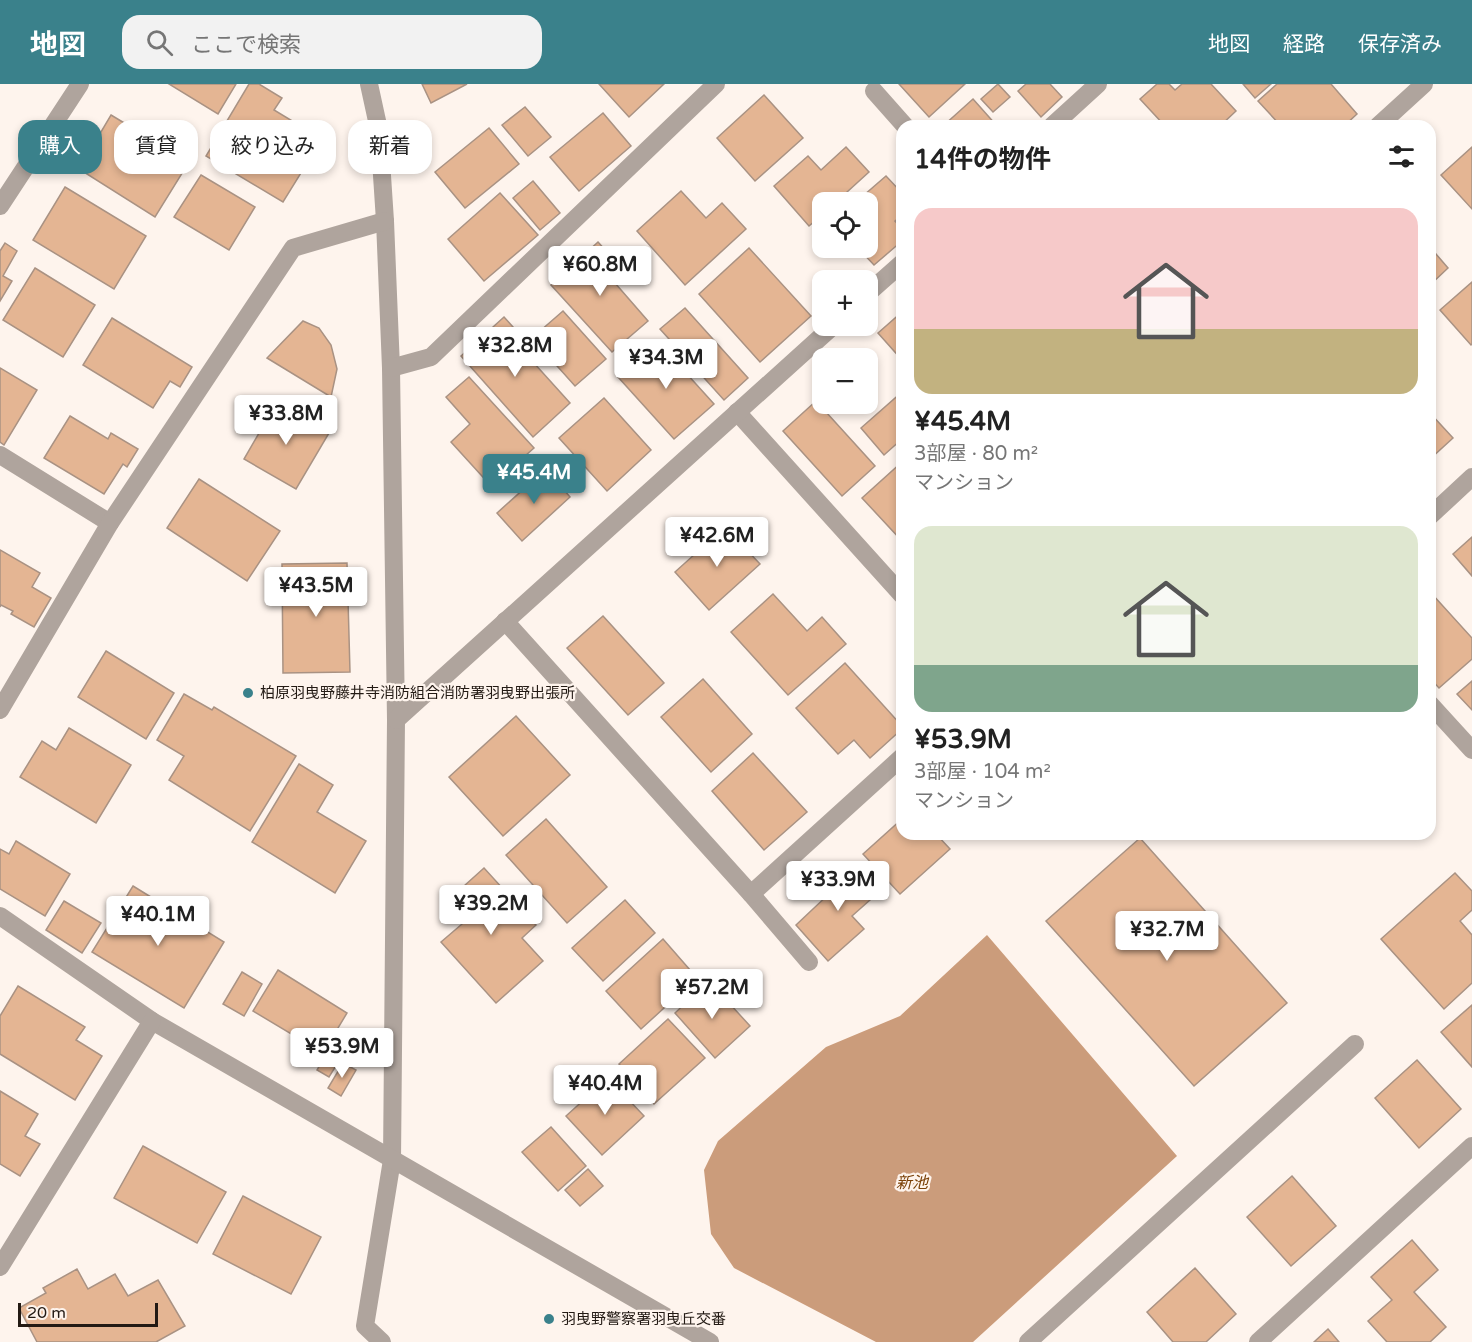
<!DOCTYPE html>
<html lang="ja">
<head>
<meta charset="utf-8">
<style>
	body { margin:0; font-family:"Varela Round","Noto Sans JP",sans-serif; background:#f2f2f2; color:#222; height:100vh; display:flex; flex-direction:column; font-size:22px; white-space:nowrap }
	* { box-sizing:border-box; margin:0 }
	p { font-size:20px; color:#767676 }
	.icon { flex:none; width:33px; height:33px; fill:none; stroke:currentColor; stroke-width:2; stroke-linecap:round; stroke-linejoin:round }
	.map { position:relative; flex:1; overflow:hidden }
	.details { position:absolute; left:896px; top:36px; width:540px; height:720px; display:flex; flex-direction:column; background:#fff; border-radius:18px; box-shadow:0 3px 9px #0003 }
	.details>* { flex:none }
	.banner { position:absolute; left:18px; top:36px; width:570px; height:54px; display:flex; gap:12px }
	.controls { position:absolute; left:812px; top:108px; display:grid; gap:12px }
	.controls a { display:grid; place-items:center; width:66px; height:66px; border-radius:12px; background:#fff; box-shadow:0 3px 9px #0003; font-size:30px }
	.scale { position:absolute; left:18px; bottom:15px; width:140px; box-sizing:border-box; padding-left:6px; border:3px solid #231a14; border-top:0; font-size:16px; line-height:21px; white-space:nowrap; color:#231a14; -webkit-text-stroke:4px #fef4ed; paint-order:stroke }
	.price { position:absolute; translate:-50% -51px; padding:0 14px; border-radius:6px; background:#fff; color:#222; font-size:20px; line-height:39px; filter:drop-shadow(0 2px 3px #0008) }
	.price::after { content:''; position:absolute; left:50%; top:36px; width:18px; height:14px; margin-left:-9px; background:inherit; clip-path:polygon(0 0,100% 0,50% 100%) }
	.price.current { background:#3a818b; color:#fff }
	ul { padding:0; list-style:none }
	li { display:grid; align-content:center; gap:12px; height:318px; padding:0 18px }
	li span { display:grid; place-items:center; height:186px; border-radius:18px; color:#555 }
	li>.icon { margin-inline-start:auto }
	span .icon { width:108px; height:108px; fill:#fffc; stroke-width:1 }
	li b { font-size:26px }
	h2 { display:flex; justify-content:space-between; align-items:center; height:72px; padding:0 18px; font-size:26px }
	.pill { padding:0 21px; border-radius:18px; background:#fff; box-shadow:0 3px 9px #0003; font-size:21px; line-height:54px }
	.pill.current { background:#3a818b; color:#fff }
	header { display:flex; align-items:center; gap:36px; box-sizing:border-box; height:84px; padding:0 30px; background:#3a818b; color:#fff }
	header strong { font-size:28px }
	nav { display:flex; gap:33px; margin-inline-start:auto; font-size:21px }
	.search { width:420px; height:54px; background:#f2f2f2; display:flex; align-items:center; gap:15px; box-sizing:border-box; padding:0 21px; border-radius:18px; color:#767676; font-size:22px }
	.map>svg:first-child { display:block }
	.water { fill:#cb9c7b }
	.building { fill:#e4b593; stroke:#a99283; stroke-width:1.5 }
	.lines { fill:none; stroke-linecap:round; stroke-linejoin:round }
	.minor { stroke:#afa49d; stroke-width:18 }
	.poi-dot { fill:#3a818b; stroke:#fef4ed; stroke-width:2 }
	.labels { text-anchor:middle; stroke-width:4.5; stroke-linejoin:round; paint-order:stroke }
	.poi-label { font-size:15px; fill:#231a14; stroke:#fef4ed; text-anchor:start }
	.water-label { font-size:16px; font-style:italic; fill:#7b4108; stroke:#fef4ed }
</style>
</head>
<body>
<header>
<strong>地図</strong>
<div class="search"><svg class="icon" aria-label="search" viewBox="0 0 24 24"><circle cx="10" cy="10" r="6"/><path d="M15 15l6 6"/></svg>ここで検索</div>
<nav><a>地図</a><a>経路</a><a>保存済み</a></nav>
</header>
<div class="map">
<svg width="1472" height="1258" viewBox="0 0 1472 1258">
	<rect width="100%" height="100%" fill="#fef4ed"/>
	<path class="water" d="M987,851L1177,1072L973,1258H876L734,1184L711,1150L704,1086L718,1057L826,963L900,932Z"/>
	<g class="building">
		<path d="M169,0H236L218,30Z"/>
		<path d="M249,0H259L282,14L274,26L322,55L283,118L206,72Z"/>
		<path d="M422,0H467L431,19Z"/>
		<path d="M599,0H664L629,33Z"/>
		<path d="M899,0H965L929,33Z"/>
		<path d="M998,0L1010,13L993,28L981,15Z"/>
		<path d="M1026,0H1050L1062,13L1041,33L1018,7Z"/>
		<path d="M1157,0H1169L1175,6L1182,0H1211L1236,27L1220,42H1165L1140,15Z"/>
		<path d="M1243,0H1271L1255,14Z"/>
		<path d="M1277,0H1331L1357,30L1344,42H1281L1258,17Z"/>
		<path d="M764,11L803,54L755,97L717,54Z"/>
		<path d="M973,15L997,42H943Z"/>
		<path d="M525,23L551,53L528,72L502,41Z"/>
		<path d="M603,29L631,62L579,107L550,73Z"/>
		<path d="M111,31L189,78L155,133L79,85Z"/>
		<path d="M489,44L519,80L465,124L435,88Z"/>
		<path d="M846,63L869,88L836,118H822V131L809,142L774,102L808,72L821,86Z"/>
		<path d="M1472,63V125L1441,91Z"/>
		<path d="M201,91L255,123L229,166L174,133Z"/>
		<path d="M886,92L902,109V131L895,137L902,145V157L874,181L858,164H867V118H856Z"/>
		<path d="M533,97L560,129L540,146L513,114Z"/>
		<path d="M65,103L146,152L114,205L33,156Z"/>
		<path d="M681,107L706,134L722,119L746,145L685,201L637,147Z"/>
		<path d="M500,109L538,151L484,197L448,155Z"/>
		<path d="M598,158L626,189L615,199L648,237L612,268L551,201Z"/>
		<path d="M5,159L17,167L3,192L12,197L0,217V167Z"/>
		<path d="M1430,163L1448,184L1430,201Z"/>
		<path d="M749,164L811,232L760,278L699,210Z"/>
		<path d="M35,184L95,221L63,273L3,236Z"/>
		<path d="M1472,198V260L1471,261L1440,226Z"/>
		<path d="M685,224L748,294L724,316L660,245Z"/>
		<path d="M563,227L606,275L575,302L532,254Z"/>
		<path d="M902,228V276L878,249Z"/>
		<path d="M504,233L521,252L515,258L570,319L533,353L461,272Z"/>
		<path d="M112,234L192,283L180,303L170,297L153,324L83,281Z"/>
		<path d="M303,237L319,244L331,261L337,285L331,313L267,274Z"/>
		<path d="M658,258L714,320L674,355L618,293Z"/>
		<path d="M0,284L37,306L4,361L0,358Z"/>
		<path d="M469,293L534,364L491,402L451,358L470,340L446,313Z"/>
		<path d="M902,308V355L884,371L861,344Z"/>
		<path d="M604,314L651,366L607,407L559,354Z"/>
		<path d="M816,317L875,382L842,412L783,347Z"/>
		<path d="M277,318L329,349L296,405L244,375Z"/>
		<path d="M1430,329L1453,354L1430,375Z"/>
		<path d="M70,332L108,355L111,349L138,365L127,383L123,380L104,410L44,374Z"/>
		<path d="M902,378V457L862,414Z"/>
		<path d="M546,385L570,413L522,457L497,429Z"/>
		<path d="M199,395L280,447L247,497L167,444Z"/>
		<path d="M725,443L760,480L709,526L675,488Z"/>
		<path d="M1472,453V492L1453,470Z"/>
		<path d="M0,466L40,489L32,503L51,514L34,543L11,530L13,527L1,521L0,523Z"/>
		<path d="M347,479L350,588L283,589L282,480Z"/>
		<path d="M773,510L807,547L822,533L846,560L788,611L731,548Z"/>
		<path d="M1432,510L1472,554V575L1439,604L1430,594V513Z"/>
		<path d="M603,532L664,599L628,631L567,564Z"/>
		<path d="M106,567L174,609L146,655L78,613Z"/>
		<path d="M845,579L902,642V645L870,674L854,656L838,670L796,624Z"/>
		<path d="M703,595L752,650L711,688L661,633Z"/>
		<path d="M1472,597V626L1457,610Z"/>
		<path d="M184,610L212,626L214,623L296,672L250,747L169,696L184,672L157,656Z"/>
		<path d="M516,632L570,691L503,752L449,693Z"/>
		<path d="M69,644L131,681L96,739L20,693L42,657L56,666Z"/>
		<path d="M753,669L807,728L764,766L712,707Z"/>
		<path d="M299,680L333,701L317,728L366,757L335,809L252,758Z"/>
		<path d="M546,735L607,803L567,839L506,771Z"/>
		<path d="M902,735V750H936L950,765L900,810L863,770Z"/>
		<path d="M1140,754L1287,919L1194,1002L1046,837Z"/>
		<path d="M16,757L70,790L45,832L0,805V765L9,770Z"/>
		<path d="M838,783L847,793L858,784L879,808L852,832L864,845L828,877L796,841L831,808L821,798Z"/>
		<path d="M484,784L536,841L522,854L543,877L496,919L441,858L462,840L444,820Z"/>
		<path d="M1455,789L1472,807V826L1460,837L1472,851V899L1444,925L1381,855Z"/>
		<path d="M133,802L224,858L184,924L92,868Z"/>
		<path d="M625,816L655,849L603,897L572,864Z"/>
		<path d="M64,817L101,839L82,869L46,846Z"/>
		<path d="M663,855L697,894L641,945L606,907Z"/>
		<path d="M278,886L347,929L323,969L253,927Z"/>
		<path d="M242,888L262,900L244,932L223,920Z"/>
		<path d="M709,897L750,942L715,974L675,929Z"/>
		<path d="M18,902L85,943L76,956L102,972L75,1016L0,970V932Z"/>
		<path d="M1472,921V983L1441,948Z"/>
		<path d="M668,935L705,974L654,1020L619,980Z"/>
		<path d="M341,945L354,953L329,993L317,986Z"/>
		<path d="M1417,976L1461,1025L1419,1064L1375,1014Z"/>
		<path d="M343,979L356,986L341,1012L328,1004Z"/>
		<path d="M608,994L644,1032L602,1071L566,1032Z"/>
		<path d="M0,1007L38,1030L25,1052L40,1060L20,1092L0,1080Z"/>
		<path d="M551,1043L586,1082L558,1107L522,1068Z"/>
		<path d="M143,1062L226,1108L197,1159L114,1114Z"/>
		<path d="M588,1085L603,1102L580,1122L565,1106Z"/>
		<path d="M1292,1092L1336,1142L1291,1182L1247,1133Z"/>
		<path d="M243,1112L321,1153L291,1210L213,1170Z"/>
		<path d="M1412,1156L1438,1186L1414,1208L1446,1243L1430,1258H1387L1368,1237L1392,1216L1371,1193Z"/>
		<path d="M1195,1184L1236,1230L1206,1258H1173L1147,1228Z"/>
		<path d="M77,1185L88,1205L115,1190L128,1212L158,1196L185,1242L156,1258H37L19,1224L46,1209L43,1204Z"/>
		<path d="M1328,1245L1339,1258H1314Z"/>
	</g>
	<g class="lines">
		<g class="minor">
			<path d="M369,0L379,46L385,137L391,284L396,636L392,1076L365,1242L382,1258"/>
			<path d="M874,7L905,42"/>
			<path d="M1052,42L1098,0"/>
			<path d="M1378,42L1424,0"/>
			<path d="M0,122L80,0"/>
			<path d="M867,210L902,179"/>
			<path d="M391,284L431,273L716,0"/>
			<path d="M737,328L902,511"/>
			<path d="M0,371L110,439"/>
			<path d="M1430,432L1472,393"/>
			<path d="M505,537L751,810L809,878"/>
			<path d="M1430,620L1472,666"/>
			<path d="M0,626L110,439L293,164L385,137"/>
			<path d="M396,636L833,242"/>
			<path d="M751,810L902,673"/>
			<path d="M0,832L152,937L710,1258"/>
			<path d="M0,1183L152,937"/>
			<path d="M1028,1258L1355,960"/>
			<path d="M1258,1258L1472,1062"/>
		</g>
	</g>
	<g class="poi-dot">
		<circle cx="248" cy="609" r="6"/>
		<circle cx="549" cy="1235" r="6"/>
	</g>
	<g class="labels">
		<g class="poi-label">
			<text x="260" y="614">柏原羽曳野藤井寺消防組合消防署羽曳野出張所</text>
			<text x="561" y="1240">羽曳野警察署羽曳丘交番</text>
		</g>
		<g class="water-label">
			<text x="912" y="1104">新池</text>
		</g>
	</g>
</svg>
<div class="controls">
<a><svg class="icon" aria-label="locate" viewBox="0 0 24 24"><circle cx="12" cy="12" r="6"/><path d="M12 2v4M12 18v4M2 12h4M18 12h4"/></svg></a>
<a>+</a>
<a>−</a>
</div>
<div class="scale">20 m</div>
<b class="price" style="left:600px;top:213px">¥60.8M</b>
<b class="price" style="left:515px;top:294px">¥32.8M</b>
<b class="price" style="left:666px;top:306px">¥34.3M</b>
<b class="price" style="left:286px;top:362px">¥33.8M</b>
<b class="price current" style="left:534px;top:421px">¥45.4M</b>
<b class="price" style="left:717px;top:484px">¥42.6M</b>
<b class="price" style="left:316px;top:534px">¥43.5M</b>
<b class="price" style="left:838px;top:828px">¥33.9M</b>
<b class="price" style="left:491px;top:852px">¥39.2M</b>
<b class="price" style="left:158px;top:863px">¥40.1M</b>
<b class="price" style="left:1167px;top:878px">¥32.7M</b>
<b class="price" style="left:712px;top:936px">¥57.2M</b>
<b class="price" style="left:342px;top:995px">¥53.9M</b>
<b class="price" style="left:605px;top:1032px">¥40.4M</b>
<div class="banner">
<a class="pill current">購入</a>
<a class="pill">賃貸</a>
<a class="pill">絞り込み</a>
<a class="pill">新着</a>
</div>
<section class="details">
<h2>14件の物件<svg class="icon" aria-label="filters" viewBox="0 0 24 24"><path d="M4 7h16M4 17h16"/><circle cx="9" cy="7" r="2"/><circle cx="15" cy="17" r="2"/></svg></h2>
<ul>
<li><span style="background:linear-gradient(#f6c9c9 65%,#c2b280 0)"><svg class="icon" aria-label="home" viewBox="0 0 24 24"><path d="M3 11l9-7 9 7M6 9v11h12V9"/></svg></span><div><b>¥45.4M</b><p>3部屋 · 80 m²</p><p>マンション</p></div></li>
<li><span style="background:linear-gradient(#dfe7d0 75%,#7fa58c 0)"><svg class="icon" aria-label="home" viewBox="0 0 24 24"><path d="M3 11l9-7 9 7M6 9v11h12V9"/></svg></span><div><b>¥53.9M</b><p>3部屋 · 104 m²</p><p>マンション</p></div></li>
</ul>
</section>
</div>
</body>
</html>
